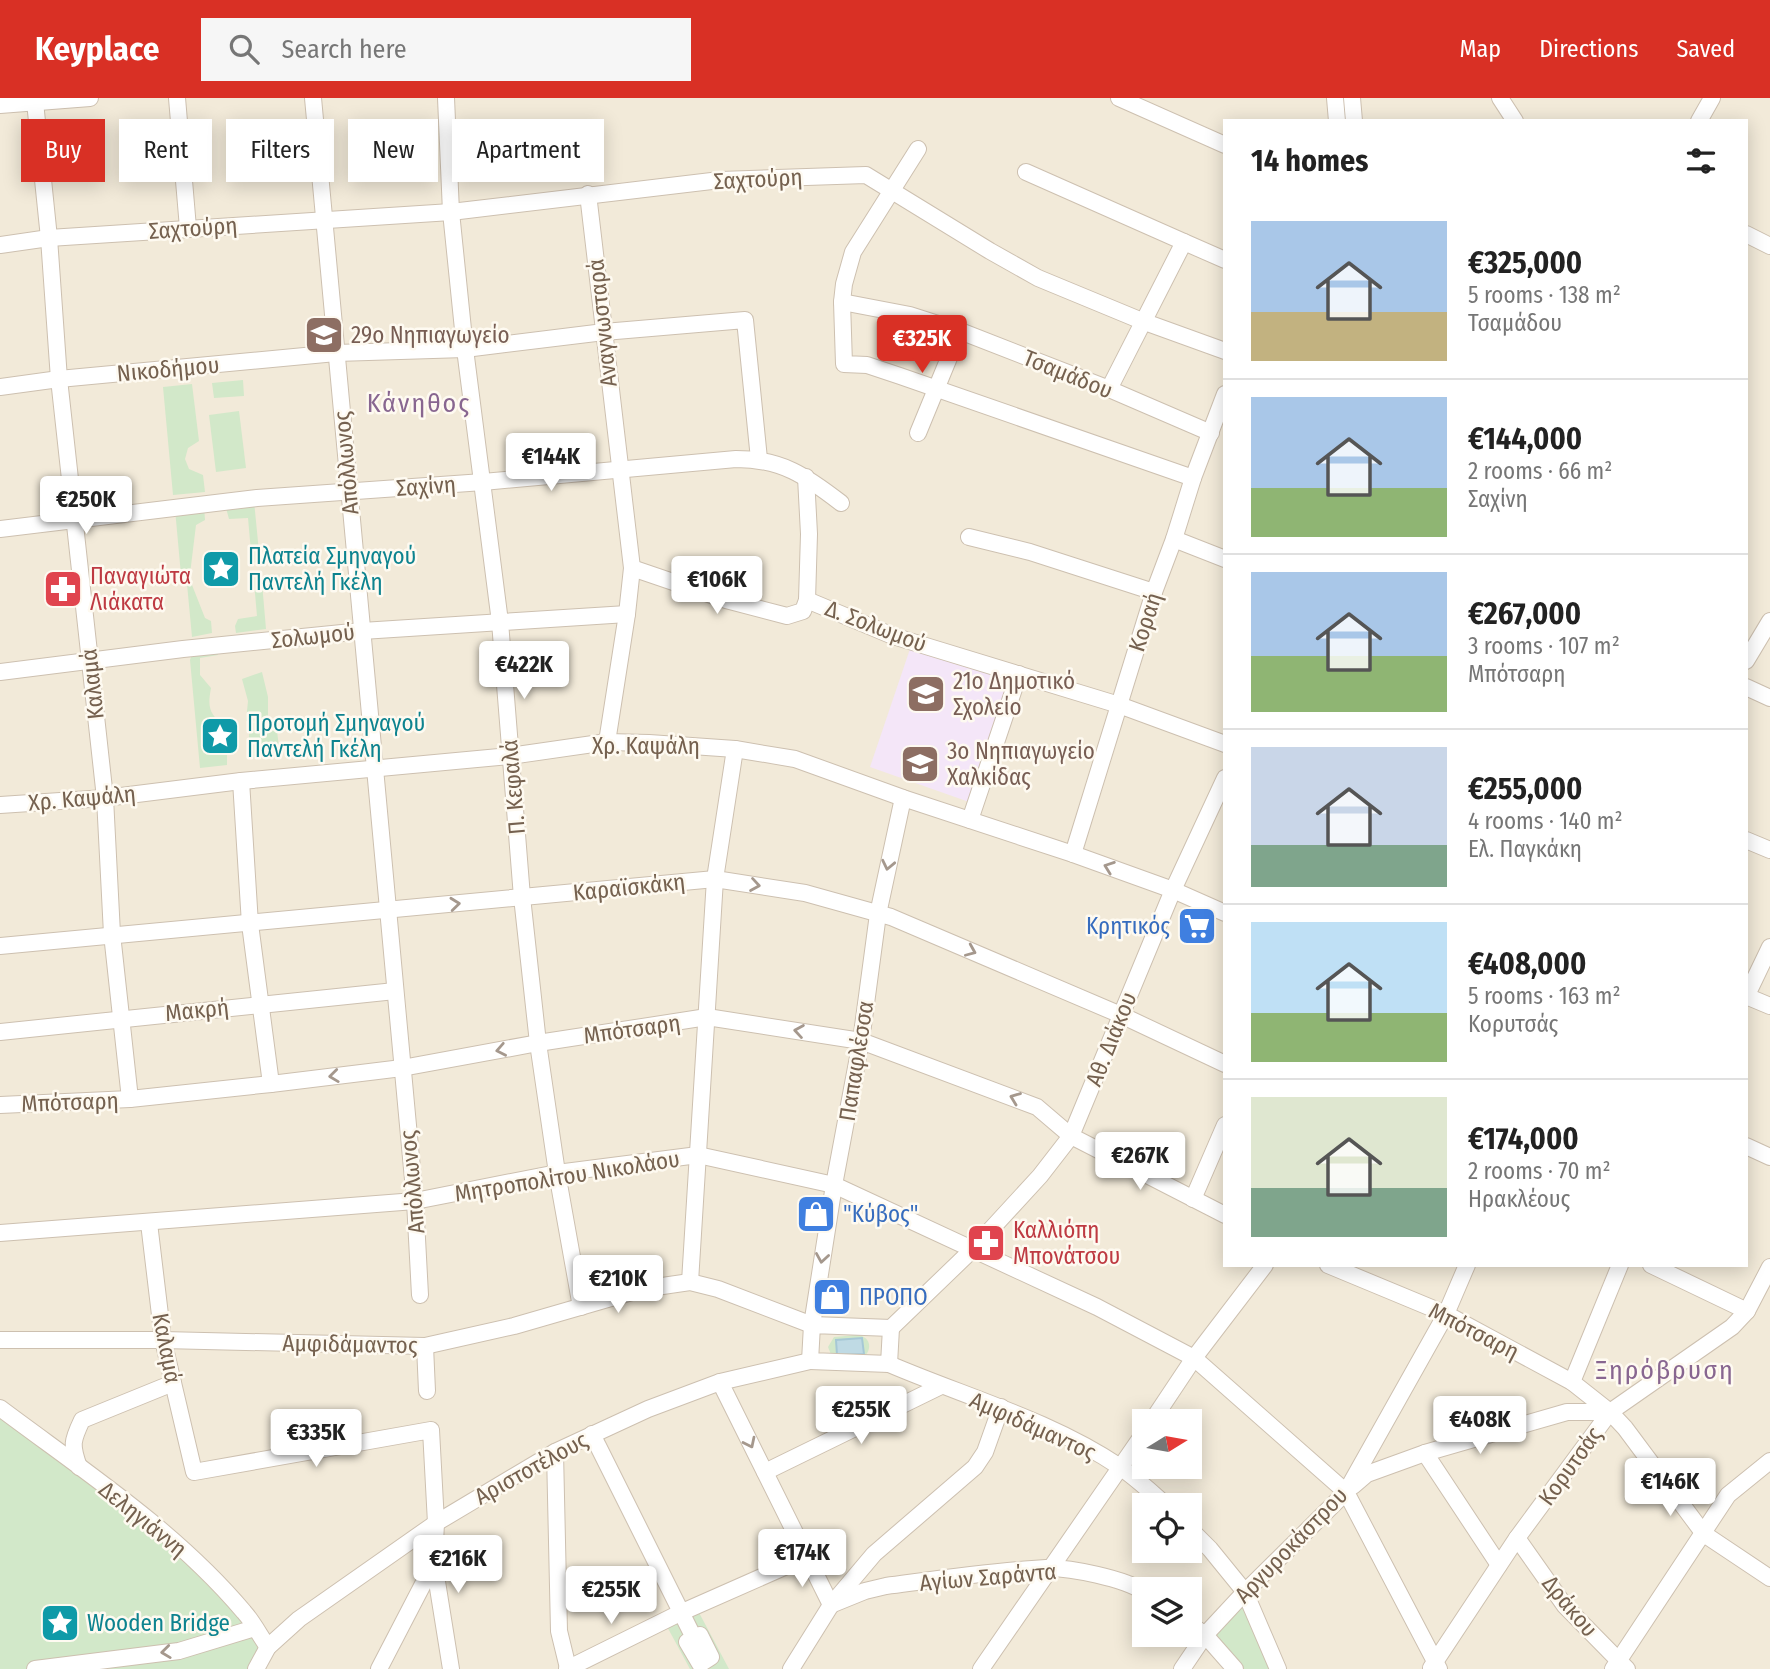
<!DOCTYPE html>
<html lang="en">
<head>
<meta charset="utf-8">
<style>
	body { margin:0; font-family:"Fira Sans Condensed",sans-serif; background:#f6f6f6; color:#222; height:100vh; display:flex; flex-direction:column; font-size:26px; white-space:nowrap }
	* { box-sizing:border-box; margin:0 }
	p { font-size:23px; color:#767676 }
	.icon { flex:none; width:38px; height:38px; fill:none; stroke:currentColor; stroke-width:2; stroke-linecap:round; stroke-linejoin:round }
	.map { position:relative; flex:1; overflow:hidden }
	.drawer { position:absolute; left:1223px; top:21px; width:525px; height:1148px; display:flex; flex-direction:column; background:#fff; border-radius:0px; box-shadow:0 4px 18px #0003 }
	.drawer>* { flex:none }
	.hud { position:absolute; left:21px; top:21px; width:665px; height:63px; display:flex; gap:14px }
	.needle { width:46px; rotate:79deg }
	.tools { position:absolute; left:1132px; top:1311px; display:grid; gap:14px }
	.tools a { display:grid; place-items:center; width:70px; height:70px; border-radius:0px; background:#fff; box-shadow:0 4px 18px #0003; font-size:35px }
	.price { position:absolute; translate:-50% -60px; padding:0 16px; border-radius:7px; background:#fff; color:#222; font-size:23px; line-height:46px; filter:drop-shadow(0 2px 4px #0008) }
	.price::after { content:''; position:absolute; left:50%; top:42px; width:21px; height:16px; margin-left:-10px; background:inherit; clip-path:polygon(0 0,100% 0,50% 100%) }
	.price.selected { background:#d93025; color:#fff }
	ul { padding:0; list-style:none }
	li { display:flex; align-items:center; gap:21px; height:175px; padding:0 28px }
	li+li { border-top:2px solid #e0e0e0 }
	li span { display:grid; place-items:center; flex:none; width:196px; height:140px; border-radius:0px; color:#555 }
	li>.icon { margin-inline-start:auto }
	span .icon { width:84px; height:84px; fill:#fffc; stroke-width:1 }
	li b { font-size:30px }
	h2 { display:flex; justify-content:space-between; align-items:center; height:84px; padding:0 28px; font-size:30px }
	.tag { padding:0 24px; border-radius:0px; background:#fff; box-shadow:0 4px 18px #0003; font-size:24px; line-height:63px }
	.tag.selected { background:#d93025; color:#fff }
	header { display:flex; align-items:center; gap:42px; box-sizing:border-box; height:98px; padding:0 35px; background:#d93025; color:#fff }
	header strong { font-size:33px }
	nav { display:flex; gap:38px; margin-inline-start:auto; font-size:24px }
	.search { width:490px; height:63px; background:#f6f6f6; display:flex; align-items:center; gap:18px; box-sizing:border-box; padding:0 24px; border-radius:0px; color:#767676; font-size:26px }
	.map>svg:first-child { display:block }
	.residential { fill:#f2ead9; fill-rule:evenodd }
	.education { fill:#f4e6f8 }
	.green { fill:#d2e8c9 }
	.water { fill:#bfdae4; stroke:#a6c8d5; stroke-width:2 }
	.lines { fill:none; stroke-linecap:round; stroke-linejoin:round }
	.minor-casing { stroke:#cdc0b0; stroke-width:18 }
	.minor { stroke:#fff; stroke-width:16 }
	.oneway { stroke:#a5988d }
	.labels { text-anchor:middle; stroke-width:5; stroke-linejoin:round; paint-order:stroke }
	.street-label { font-size:23px; fill:#75614f; stroke:#fefaf1 }
	.education-label { font-size:23px; fill:#785e54; stroke:#fefaf1; text-anchor:start }
	.culture-label { font-size:23px; fill:#0d838f; stroke:#fefaf1; text-anchor:start }
	.health-label { font-size:23px; fill:#be3a42; stroke:#fefaf1; text-anchor:start }
	.shop-label { font-size:23px; fill:#366cbe; stroke:#fefaf1; text-anchor:start }
	.quarter-label { font-size:26px; letter-spacing:2px; fill:#886690; stroke:#fefaf1 }
</style>
</head>
<body>
<header>
<strong>Keyplace</strong>
<div class="search"><svg class="icon" aria-label="search" viewBox="0 0 24 24"><circle cx="10" cy="10" r="6"/><path d="M15 15l6 6"/></svg>Search here</div>
<nav><a>Map</a><a>Directions</a><a>Saved</a></nav>
</header>
<div class="map">
<svg width="1770" height="1571" viewBox="0 0 1770 1571">
	<rect width="100%" height="100%" fill="#fbf7ea"/>
	<path class="residential" d="M0,0H1770V1571H0ZM1225,23H1746V1167H1225ZM1144,1323H1190V1368H1144ZM1144,1407H1190V1452H1144ZM1144,1491H1190V1536H1144Z"/>
	<path class="education" d="M911,548L1013,579L972,705L870,669Z"/>
	<g class="green">
		<path d="M243,282L244,298L214,300L212,285Z"/>
		<path d="M192,286L199,343L188,350L185,361L189,371L203,377L205,394L173,397L163,289Z"/>
		<path d="M239,313L246,370L216,374L209,317Z"/>
		<path d="M254,403L260,464L252,465L248,420L229,421L226,410Z"/>
		<path d="M204,408L205,422L196,427L190,476L181,477L175,411Z"/>
		<path d="M253,473H261L266,531L236,535L235,528L238,521L257,518Z"/>
		<path d="M187,486L192,487L205,520L211,523L212,535L192,539Z"/>
		<path d="M216,549L218,557L200,560V577L211,590C207,611 210,616 225,629L223,635L227,643V667L200,670L190,562L193,553Z"/>
		<path d="M262,574L268,599V624H276L280,658L249,661C251,648 246,637 252,625L263,624L246,623L248,603L242,581Z"/>
		<path d="M857,1237C869,1238 873,1249 865,1258L832,1259L828,1249L834,1239Z"/>
		<path d="M0,1310L188,1457L268,1549L257,1571H0Z"/>
		<path d="M1245,1494L1278,1571H1235L1205,1537Z"/>
		<path d="M696,1509L729,1571H690L664,1523Z"/>
	</g>
	<path class="water" d="M862,1240L864,1256L837,1257L836,1242Z"/>
	<g class="lines">
		<g class="minor-casing">
			<g id="minor">
				<path d="M177,0L188,130"/>
				<path d="M313,0L415,1103L420,1197"/>
				<path d="M446,0L451,114L465,251L500,524L522,799L538,945L557,1075L581,1209"/>
				<path d="M1119,0L1225,47"/>
				<path d="M1335,0L1337,23"/>
				<path d="M1352,0L1354,23"/>
				<path d="M1500,0L1515,23"/>
				<path d="M35,4L49,140L59,281L105,700L112,836L130,1001"/>
				<path d="M0,7L90,0"/>
				<path d="M1699,23L1712,0"/>
				<path d="M918,51L853,154L844,186L842,204L844,266L867,267L900,278L1193,380"/>
				<path d="M1026,74L1184,144"/>
				<path d="M588,96L632,470L627,516L607,644"/>
				<path d="M1746,136L1770,148"/>
				<path d="M0,147L49,140L451,114L720,82L866,77L990,153L1038,180L1142,223L1225,253"/>
				<path d="M842,204L910,217L960,233L1109,291L1211,335"/>
				<path d="M0,289L59,281L336,255L465,251L604,234L745,222L759,361"/>
				<path d="M1109,291L1184,144L1225,162"/>
				<path d="M918,335L960,233"/>
				<path d="M0,431L257,400L483,384L736,361C782,361 806,378 841,405"/>
				<path d="M969,439L1030,454L1154,494"/>
				<path d="M1174,441L1225,461"/>
				<path d="M632,470L726,502L787,518L803,513L807,502L809,436L806,379"/>
				<path d="M807,502L893,538L1119,607L1225,646"/>
				<path d="M1746,563L1770,523"/>
				<path d="M0,574L183,551L362,533L627,516"/>
				<path d="M1746,589L1770,600"/>
				<path d="M241,683L250,826L271,986"/>
				<path d="M0,707L105,700L241,683L510,658L607,644L649,645L735,651L795,661L903,700L1073,756L1173,792L1225,815"/>
				<path d="M970,722L1019,576"/>
				<path d="M1746,742L1770,752"/>
				<path d="M1073,756L1154,494L1174,441L1193,380L1225,296"/>
				<path d="M0,848L715,781L805,795L891,819L1121,917L1225,966"/>
				<path d="M1746,898L1770,908"/>
				<path d="M1746,899L1770,849"/>
				<path d="M0,934L395,893"/>
				<path d="M0,1007L130,1001L271,986L402,970L538,945L707,919L861,943L1037,1009L1071,1038L1225,1117"/>
				<path d="M1746,1048L1770,1059"/>
				<path d="M1193,1101L1225,1027"/>
				<path d="M149,1125L163,1242L194,1374L431,1332L436,1425L434,1465L451,1571"/>
				<path d="M0,1135L415,1103L557,1075L698,1057L834,1087L1097,1209L1194,1260L1346,1394L1439,1571"/>
				<path d="M1328,1167L1446,1216L1572,1284L1610,1314L1625,1330L1704,1436L1770,1480"/>
				<path d="M1651,1167L1747,1213"/>
				<path d="M690,1184L715,781L735,651"/>
				<path d="M812,1227L891,1230L889,1266L810,1263Z"/>
				<path d="M891,1230L972,1152L1040,1078L1071,1038L1173,792L1225,680"/>
				<path d="M0,1242H163L425,1248L514,1228L642,1191L690,1184L718,1191L812,1227L834,1087L861,943L878,816L903,700"/>
				<path d="M425,1248L427,1293"/>
				<path d="M889,1266C966,1299 1050,1322 1120,1369C1136,1380 1151,1394 1166,1407"/>
				<path d="M720,1284L831,1507"/>
				<path d="M1572,1284L1620,1167"/>
				<path d="M0,1310C84,1373 176,1433 244,1514C253,1524 260,1538 268,1549"/>
				<path d="M1152,1323L1194,1260L1265,1167"/>
				<path d="M592,1336L694,1540"/>
				<path d="M555,1354L559,1533L568,1570"/>
				<path d="M1425,1355L1499,1467"/>
				<path d="M79,1369C71,1347 72,1343 82,1322L173,1285"/>
				<path d="M765,1374L941,1288"/>
				<path d="M1353,1388L1367,1376L1425,1355L1567,1314H1610"/>
				<path d="M1190,1431L1210,1451L1245,1494L1278,1571"/>
				<path d="M1517,1440L1565,1508L1627,1571"/>
				<path d="M833,1506L865,1493L886,1488C939,1481 993,1473 1046,1470C1069,1469 1126,1481 1144,1494"/>
				<path d="M1190,1526L1205,1537L1235,1571"/>
				<path d="M700,1537L711,1559L700,1566L687,1544Z"/>
				<path d="M1431,1570L1517,1440L1610,1314L1732,1229L1747,1213L1770,1169"/>
				<path d="M35,1571L179,1553L255,1530"/>
				<path d="M256,1571L268,1549L299,1521L436,1425L555,1354L648,1311L720,1284L810,1263"/>
				<path d="M379,1571L434,1465"/>
				<path d="M567,1571L680,1515L807,1459"/>
				<path d="M791,1571L831,1507L874,1456L975,1369L985,1354L1001,1309"/>
				<path d="M981,1571L1144,1335"/>
				<path d="M1182,1571L1205,1537L1245,1494L1346,1394L1446,1216L1467,1167"/>
				<path d="M1613,1571L1728,1397L1770,1363"/>
			</g>
		</g>
		<use href="#minor" class="minor"/>
	</g>
	<defs><path id="oneway-chevron" d="M-2-3.5L2.5 0L-2 3.5" fill="none" stroke-width="1.6" stroke-linecap="round" stroke-linejoin="round" transform="scale(1.75)"/></defs>
	<g class="oneway">
		<use href="#oneway-chevron" transform="translate(888 767) rotate(102)"/>
		<use href="#oneway-chevron" transform="translate(1109 769) rotate(-160)"/>
		<use href="#oneway-chevron" transform="translate(755 787) rotate(9)"/>
		<use href="#oneway-chevron" transform="translate(455 806) rotate(-6)"/>
		<use href="#oneway-chevron" transform="translate(971 853) rotate(23)"/>
		<use href="#oneway-chevron" transform="translate(799 933) rotate(-171)"/>
		<use href="#oneway-chevron" transform="translate(501 952) rotate(169)"/>
		<use href="#oneway-chevron" transform="translate(334 978) rotate(173)"/>
		<use href="#oneway-chevron" transform="translate(1015 1000) rotate(-159)"/>
		<use href="#oneway-chevron" transform="translate(822 1160) rotate(99)"/>
		<use href="#oneway-chevron" transform="translate(750 1345) rotate(64)"/>
		<use href="#oneway-chevron" transform="translate(166 1554) rotate(173)"/>
	</g>
	<defs>
		<g id="school-square" transform="scale(2.0125)"><rect x="-9" y="-9" width="18" height="18" rx="4" fill="#8d6e63" stroke="#fefaf1"/><path d="M0-5L7-2L0 1L-7-2ZM-4 1L0 2.5L4 1V4Q0 6-4 4Z" fill="#fff"/></g>
		<g id="sight-square" transform="scale(2.0125)"><rect x="-9" y="-9" width="18" height="18" rx="4" fill="#0f9aa8" stroke="#fefaf1"/><path d="M0-6L1.8-2.2L6-1.7L2.9 1.2L3.7 5.4L0 3.3L-3.7 5.4L-2.9 1.2L-6-1.7L-1.8-2.2Z" fill="#fff"/></g>
		<g id="pharmacy-square" transform="scale(2.0125)"><rect x="-9" y="-9" width="18" height="18" rx="4" fill="#e0444e" stroke="#fefaf1"/><path d="M-2-6h4v4h4v4h-4v4h-4v-4h-4v-4h4Z" fill="#fff"/></g>
		<g id="supermarket-square" transform="scale(2.0125)"><rect x="-9" y="-9" width="18" height="18" rx="4" fill="#3f7fe0" stroke="#fefaf1"/><path d="M-6-5.5h2.5l.6 2H6L4.5 2H-2.5L-4.4-4H-6ZM-1.5 3.2a1.3 1.3 0 1 0 .1 0ZM3 3.2a1.3 1.3 0 1 0 .1 0Z" fill="#fff"/></g>
		<g id="shop-square" transform="scale(2.0125)"><rect x="-9" y="-9" width="18" height="18" rx="4" fill="#3f7fe0" stroke="#fefaf1"/><path d="M-5-2.5h2.3a2.7 3.5 0 0 1 5.4 0H5L5.5 6h-11ZM-1.5-2.5h3a1.5 2.3 0 0 0-3 0Z" fill="#fff"/></g>
	</defs>
	<g fill-rule="evenodd">
		<use href="#school-square" x="324" y="237"/>
		<use href="#sight-square" x="221" y="471"/>
		<use href="#pharmacy-square" x="63" y="491"/>
		<use href="#school-square" x="926" y="596"/>
		<use href="#sight-square" x="220" y="638"/>
		<use href="#school-square" x="920" y="666"/>
		<use href="#supermarket-square" x="1197" y="828"/>
		<use href="#shop-square" x="816" y="1116"/>
		<use href="#pharmacy-square" x="986" y="1145"/>
		<use href="#shop-square" x="832" y="1199"/>
		<use href="#sight-square" x="60" y="1525"/>
	</g>
	<g class="labels">
		<g class="street-label">
			<text transform="translate(758 81) rotate(-3)" y="8">Σαχτούρη</text>
			<text transform="translate(193 130) rotate(-4)" y="8">Σαχτούρη</text>
			<text transform="translate(602 225) rotate(-96)" y="8">Αναγνωσταρά</text>
			<text transform="translate(168 271) rotate(-5)" y="8">Νικοδήμου</text>
			<text transform="translate(1068 276) rotate(22)" y="8">Τσαμάδου</text>
			<text transform="translate(346 365) rotate(-95)" y="8">Απόλλωνος</text>
			<text transform="translate(426 388) rotate(-4)" y="8">Σαχίνη</text>
			<text transform="translate(1145 524) rotate(-72)" y="8">Κοραή</text>
			<text transform="translate(876 528) rotate(21)" y="8">Δ. Σολωμού</text>
			<text transform="translate(313 538) rotate(-6)" y="8">Σολωμού</text>
			<text transform="translate(92 586) rotate(-96)" y="8">Καλαμά</text>
			<text x="646" y="656">Χρ. Καψάλη</text>
			<text transform="translate(513 689) rotate(-95)" y="8">Π. Κεφαλά</text>
			<text transform="translate(82 700) rotate(-5)" y="8">Χρ. Καψάλη</text>
			<text transform="translate(629 789) rotate(-6)" y="8">Καραϊσκάκη</text>
			<text transform="translate(197 912) rotate(-6)" y="8">Μακρή</text>
			<text transform="translate(632 931) rotate(-8)" y="8">Μπότσαρη</text>
			<text transform="translate(1111 941) rotate(-68)" y="8">Αθ. Διάκου</text>
			<text transform="translate(856 963) rotate(-81)" y="8">Παπαφλέσσα</text>
			<text transform="translate(70 1004) rotate(-2)" y="8">Μπότσαρη</text>
			<text transform="translate(567 1078) rotate(-9)" y="8">Μητροπολίτου Νικολάου</text>
			<text transform="translate(412 1084) rotate(-95)" y="8">Απόλλωνος</text>
			<text transform="translate(1474 1233) rotate(27)" y="8">Μπότσαρη</text>
			<text transform="translate(350 1246) rotate(1)" y="8">Αμφιδάμαντος</text>
			<text transform="translate(167 1250) rotate(79)" y="8">Καλαμά</text>
			<text transform="translate(1033 1328) rotate(24)" y="8">Αμφιδάμαντος</text>
			<text transform="translate(1570 1368) rotate(-54)" y="8">Κορυτσάς</text>
			<text transform="translate(531 1370) rotate(-29)" y="8">Αριστοτέλους</text>
			<text transform="translate(143 1421) rotate(39)" y="8">Δεληγιάννη</text>
			<text transform="translate(1291 1447) rotate(-46)" y="8">Αργυροκάστρου</text>
			<text transform="translate(988 1479) rotate(-5)" y="8">Αγίων Σαράντα</text>
			<text transform="translate(1570 1508) rotate(50)" y="8">Δράκου</text>
		</g>
		<g class="education-label">
			<text x="351" y="245">29ο Νηπιαγωγείο</text>
			<text x="953" y="591">21ο Δημοτικό<tspan x="953" dy="26">Σχολείο</tspan></text>
			<text x="947" y="661">3ο Νηπιαγωγείο<tspan x="947" dy="26">Χαλκίδας</tspan></text>
		</g>
		<g class="culture-label">
			<text x="248" y="466">Πλατεία Σμηναγού<tspan x="248" dy="26">Παντελή Γκέλη</tspan></text>
			<text x="247" y="633">Προτομή Σμηναγού<tspan x="247" dy="26">Παντελή Γκέλη</tspan></text>
			<text x="87" y="1533">Wooden Bridge</text>
		</g>
		<g class="health-label">
			<text x="90" y="486">Παναγιώτα<tspan x="90" dy="26">Λιάκατα</tspan></text>
			<text x="1013" y="1140">Καλλιόπη<tspan x="1013" dy="26">Μπονάτσου</tspan></text>
		</g>
		<g class="shop-label">
			<text x="1170" y="836" text-anchor="end">Κρητικός</text>
			<text x="843" y="1124">"Κύβος"</text>
			<text x="859" y="1207">ΠΡΟΠΟ</text>
		</g>
		<g class="quarter-label">
			<text x="419" y="314">Κάνηθος</text>
			<text x="1665" y="1281">Ξηρόβρυση</text>
		</g>
	</g>
</svg>
<div class="tools">
<a><svg class="needle" viewBox="-14 -14 28 28"><path d="M0-13l5 13h-10z" fill="#e53935"/><path d="M0 13l5-13h-10z" fill="#767676"/></svg></a>
<a><svg class="icon" aria-label="locate" viewBox="0 0 24 24"><circle cx="12" cy="12" r="6"/><path d="M12 2v4M12 18v4M2 12h4M18 12h4"/></svg></a>
<a><svg class="icon" aria-label="layers" viewBox="0 0 24 24"><path d="M12 4l9 5-9 5-9-5zM3 14l9 5 9-5"/></svg></a>
</div>
<b class="price selected" style="left:922px;top:277px">€325K</b>
<b class="price" style="left:551px;top:395px">€144K</b>
<b class="price" style="left:86px;top:438px">€250K</b>
<b class="price" style="left:717px;top:518px">€106K</b>
<b class="price" style="left:524px;top:603px">€422K</b>
<b class="price" style="left:1140px;top:1094px">€267K</b>
<b class="price" style="left:618px;top:1217px">€210K</b>
<b class="price" style="left:861px;top:1348px">€255K</b>
<b class="price" style="left:1480px;top:1358px">€408K</b>
<b class="price" style="left:316px;top:1371px">€335K</b>
<b class="price" style="left:1670px;top:1420px">€146K</b>
<b class="price" style="left:802px;top:1491px">€174K</b>
<b class="price" style="left:458px;top:1497px">€216K</b>
<b class="price" style="left:611px;top:1528px">€255K</b>
<div class="hud">
<a class="tag selected">Buy</a>
<a class="tag">Rent</a>
<a class="tag">Filters</a>
<a class="tag">New</a>
<a class="tag">Apartment</a>
</div>
<section class="drawer">
<h2>14 homes<svg class="icon" aria-label="filters" viewBox="0 0 24 24"><path d="M4 7h16M4 17h16"/><circle cx="9" cy="7" r="2"/><circle cx="15" cy="17" r="2"/></svg></h2>
<ul>
<li><span style="background:linear-gradient(#a9c7e8 65%,#c2b280 0)"><svg class="icon" aria-label="home" viewBox="0 0 24 24"><path d="M3 11l9-7 9 7M6 9v11h12V9"/></svg></span><div><b>€325,000</b><p>5 rooms · 138 m²</p><p>Τσαμάδου</p></div></li>
<li><span style="background:linear-gradient(#a9c7e8 65%,#8fb573 0)"><svg class="icon" aria-label="home" viewBox="0 0 24 24"><path d="M3 11l9-7 9 7M6 9v11h12V9"/></svg></span><div><b>€144,000</b><p>2 rooms · 66 m²</p><p>Σαχίνη</p></div></li>
<li><span style="background:linear-gradient(#a9c7e8 60%,#8fb573 0)"><svg class="icon" aria-label="home" viewBox="0 0 24 24"><path d="M3 11l9-7 9 7M6 9v11h12V9"/></svg></span><div><b>€267,000</b><p>3 rooms · 107 m²</p><p>Μπότσαρη</p></div></li>
<li><span style="background:linear-gradient(#c9d6e8 70%,#7fa58c 0)"><svg class="icon" aria-label="home" viewBox="0 0 24 24"><path d="M3 11l9-7 9 7M6 9v11h12V9"/></svg></span><div><b>€255,000</b><p>4 rooms · 140 m²</p><p>Ελ. Παγκάκη</p></div></li>
<li><span style="background:linear-gradient(#bfe0f5 65%,#8fb573 0)"><svg class="icon" aria-label="home" viewBox="0 0 24 24"><path d="M3 11l9-7 9 7M6 9v11h12V9"/></svg></span><div><b>€408,000</b><p>5 rooms · 163 m²</p><p>Κορυτσάς</p></div></li>
<li><span style="background:linear-gradient(#dfe7d0 65%,#7fa58c 0)"><svg class="icon" aria-label="home" viewBox="0 0 24 24"><path d="M3 11l9-7 9 7M6 9v11h12V9"/></svg></span><div><b>€174,000</b><p>2 rooms · 70 m²</p><p>Ηρακλέους</p></div></li>
</ul>
</section>
</div>
</body>
</html>
